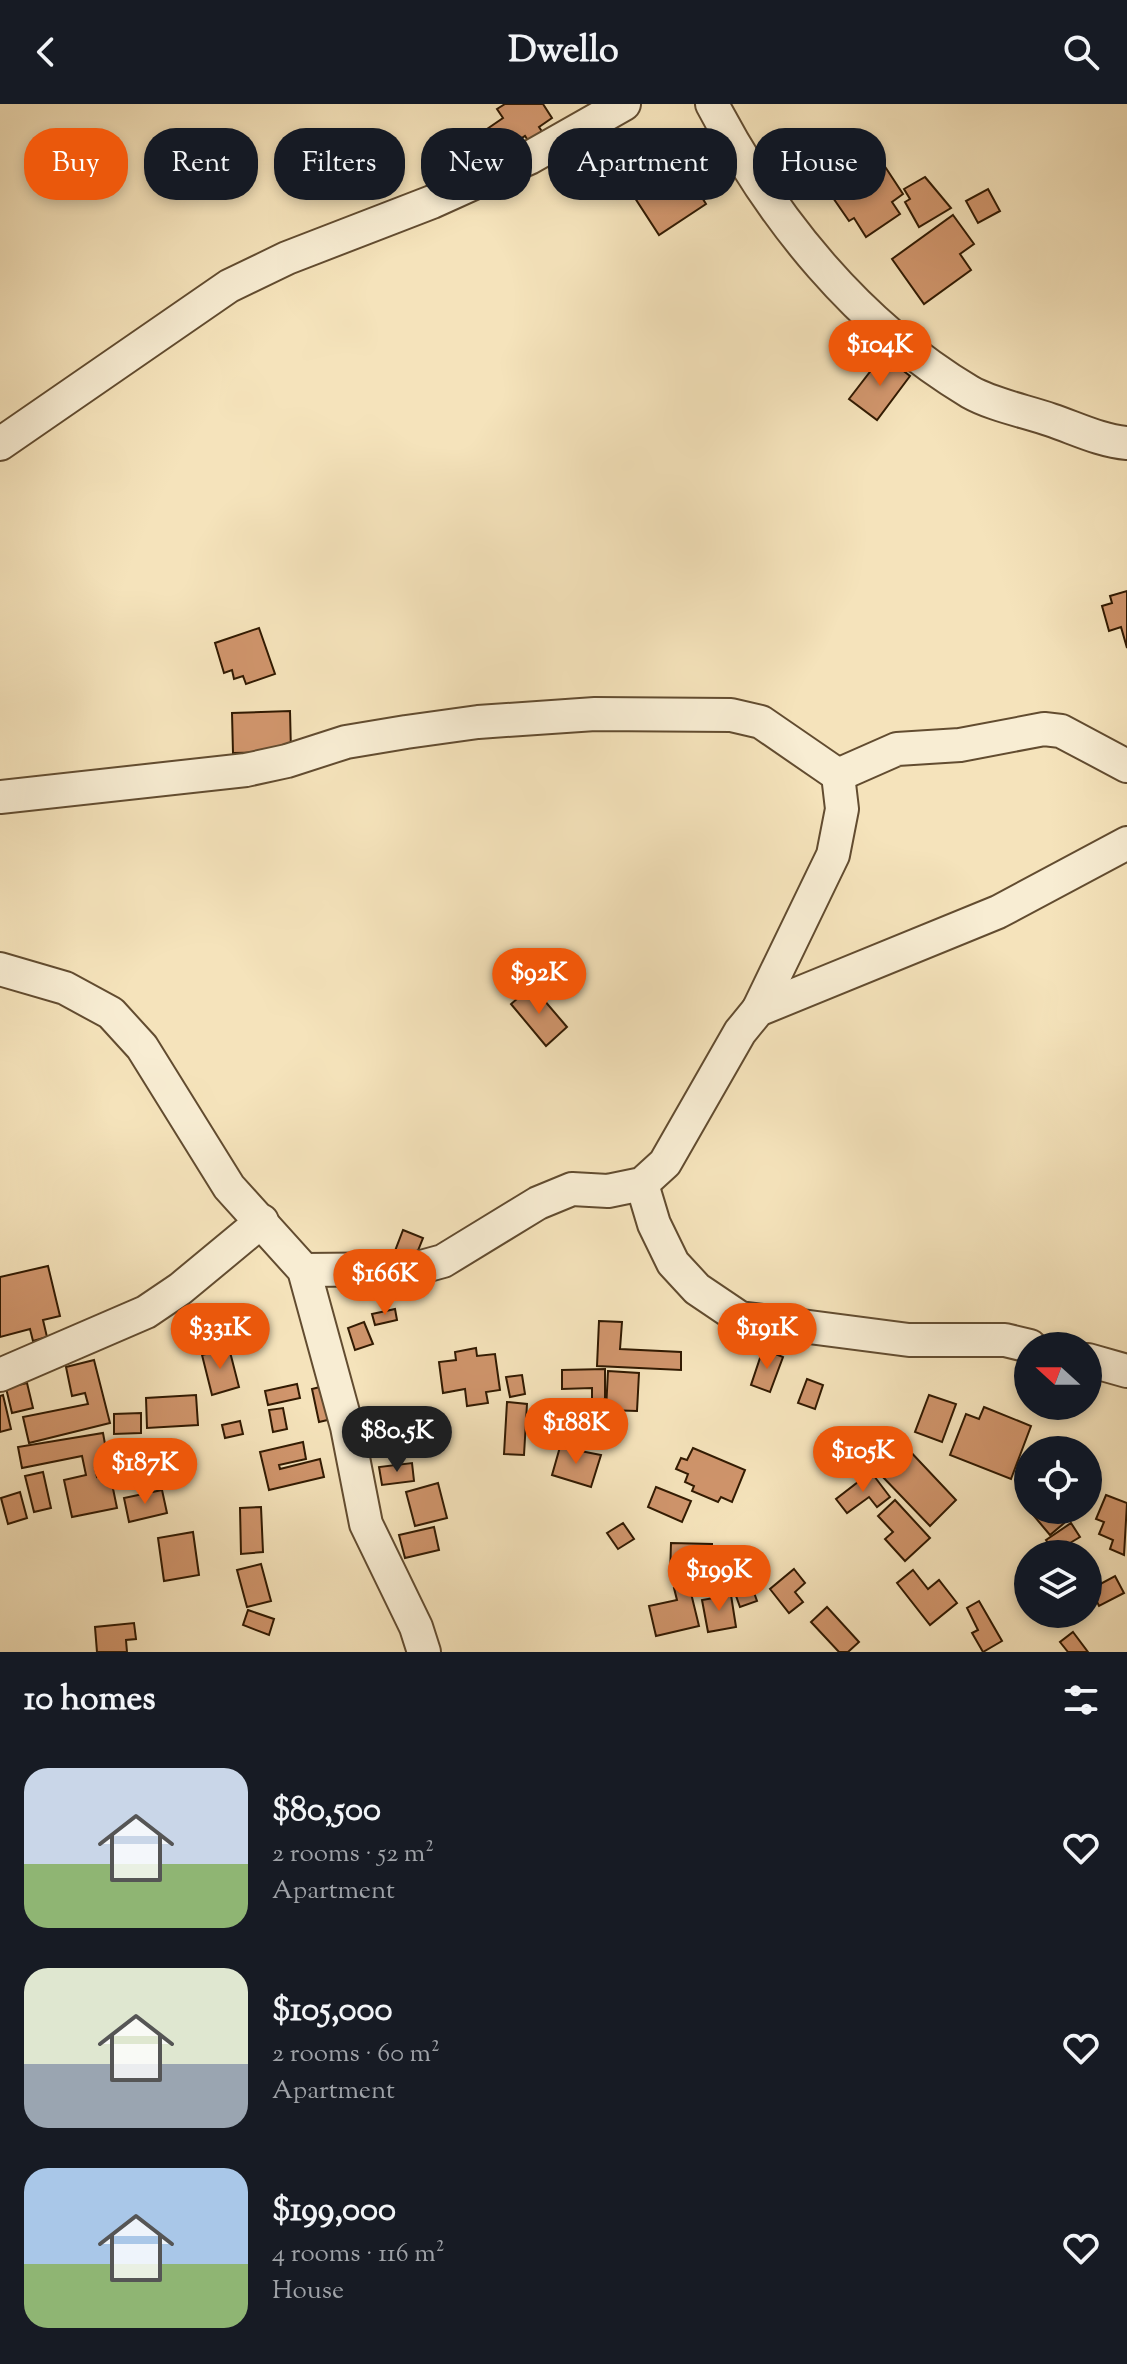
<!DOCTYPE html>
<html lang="en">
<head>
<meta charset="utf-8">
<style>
	body { margin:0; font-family:"Sorts Mill Goudy",serif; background:#20242c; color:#f1f3f6; height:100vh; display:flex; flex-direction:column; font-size:30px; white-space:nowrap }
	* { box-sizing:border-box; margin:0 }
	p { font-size:26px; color:#9ea1a6 }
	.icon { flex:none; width:44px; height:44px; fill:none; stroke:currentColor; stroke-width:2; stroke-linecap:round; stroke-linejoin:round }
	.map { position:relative; height:1548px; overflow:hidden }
	.panel { display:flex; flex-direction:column; background:#171b24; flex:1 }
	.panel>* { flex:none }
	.guide { position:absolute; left:24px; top:24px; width:1080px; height:72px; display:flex; gap:16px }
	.needle { width:52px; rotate:291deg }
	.buttons { position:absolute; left:1014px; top:1228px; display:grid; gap:16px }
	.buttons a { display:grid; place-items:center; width:88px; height:88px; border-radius:50%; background:#171b24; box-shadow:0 4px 12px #0003; font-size:40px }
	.price { position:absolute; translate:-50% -68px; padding:0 18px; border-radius:28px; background:#ea580c; color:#fff; font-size:26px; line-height:52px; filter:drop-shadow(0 2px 4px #0008) }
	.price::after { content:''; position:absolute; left:50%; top:48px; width:24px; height:18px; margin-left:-12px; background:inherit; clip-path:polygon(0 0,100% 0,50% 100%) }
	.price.on { background:#222; color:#fff }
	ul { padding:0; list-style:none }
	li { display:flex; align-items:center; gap:24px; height:200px; padding:0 24px }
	li span { display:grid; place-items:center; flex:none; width:224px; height:160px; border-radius:24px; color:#555 }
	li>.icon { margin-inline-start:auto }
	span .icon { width:96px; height:96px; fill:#fffc; stroke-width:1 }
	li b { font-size:34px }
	h2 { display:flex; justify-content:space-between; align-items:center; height:96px; padding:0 24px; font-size:34px }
	.pill { padding:0 28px; border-radius:32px; background:#171b24; box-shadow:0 4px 12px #0003; font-size:28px; line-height:72px }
	.pill.on { background:#ea580c; color:#fff }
	header { display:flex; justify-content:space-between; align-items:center; height:104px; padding:0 24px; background:#171b24; font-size:36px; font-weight:700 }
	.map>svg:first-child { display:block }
	.building { fill:#d0956c; stroke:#311a02; stroke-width:2 }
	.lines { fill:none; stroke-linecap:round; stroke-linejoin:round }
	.street-casing { stroke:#624c30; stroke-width:36 }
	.street { stroke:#f8edd3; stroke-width:32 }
</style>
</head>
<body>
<header><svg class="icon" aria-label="back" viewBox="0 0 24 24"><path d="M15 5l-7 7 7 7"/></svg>Dwello<svg class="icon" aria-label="search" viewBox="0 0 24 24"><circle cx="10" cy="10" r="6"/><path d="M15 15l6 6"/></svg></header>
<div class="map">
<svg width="1127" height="1548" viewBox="0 0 1127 1548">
	<rect width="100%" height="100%" fill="#f5e3bb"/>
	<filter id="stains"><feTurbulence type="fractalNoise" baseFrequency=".0025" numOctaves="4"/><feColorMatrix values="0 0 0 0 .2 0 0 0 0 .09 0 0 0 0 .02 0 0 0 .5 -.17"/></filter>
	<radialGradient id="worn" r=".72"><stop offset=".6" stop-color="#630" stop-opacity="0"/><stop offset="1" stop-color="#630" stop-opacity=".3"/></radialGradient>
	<g class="building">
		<path d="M505,0H543L552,14L539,23L543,29L529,38L525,32L502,47L487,25L503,14L497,5Z"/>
		<path d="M491,37L501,56L473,70L464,51Z"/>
		<path d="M880,55L903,90L892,98L900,110L866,133L854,114L849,117L829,88Z"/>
		<path d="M672,66L685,84L693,79L706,100L659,131L633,91Z"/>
		<path d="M925,73L951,104L919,123L905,98L910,95L904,85Z"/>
		<path d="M988,85L1000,107L978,119L966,97Z"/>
		<path d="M953,111L974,140L960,150L971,166L924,200L892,155Z"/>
		<path d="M883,251L910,272L877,316L849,295Z"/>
		<path d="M1127,487V544L1121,523L1109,527L1102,502L1112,499L1110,492Z"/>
		<path d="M259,524L275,570L246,580L243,572L234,575L232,566L224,569L215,539Z"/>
		<path d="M290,607L291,648L233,649L232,609Z"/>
		<path d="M532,882L567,923L546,942L511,900Z"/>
		<path d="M403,1126L423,1134L415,1154L395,1147Z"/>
		<path d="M48,1162L60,1212L43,1216L47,1233L33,1237L30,1225L0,1233V1173Z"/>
		<path d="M395,1205L397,1216L375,1221L372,1210Z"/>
		<path d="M599,1217L622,1218L620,1245L681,1248V1266L597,1262Z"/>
		<path d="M364,1218L373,1240L355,1246L348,1224Z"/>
		<path d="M229,1244L239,1283L212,1291L202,1251Z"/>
		<path d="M476,1244L477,1252L495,1250L500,1286L486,1288L488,1299L467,1302L465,1285L443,1289L439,1258L456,1256L455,1248Z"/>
		<path d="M763,1245L783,1253L770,1288L751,1281Z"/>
		<path d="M94,1256L110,1319L29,1339L23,1313L88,1300L85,1289L72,1292L66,1263Z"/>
		<path d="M605,1265V1295L592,1296V1284L562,1285V1266Z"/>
		<path d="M608,1267L639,1269L637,1307L606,1306Z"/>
		<path d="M522,1271L525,1290L510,1293L506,1273Z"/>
		<path d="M807,1275L823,1281L815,1305L798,1299Z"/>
		<path d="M27,1279L33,1304L12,1309L6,1284Z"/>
		<path d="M297,1280L300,1294L268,1301L265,1287Z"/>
		<path d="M328,1281L336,1314L319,1318L312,1285Z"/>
		<path d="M3,1291L11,1325L0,1328V1292Z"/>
		<path d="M196,1291L198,1321L147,1324L146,1294Z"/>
		<path d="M929,1291L956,1300L942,1338L915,1328Z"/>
		<path d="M507,1298L527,1300L524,1351L504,1350Z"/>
		<path d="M984,1303L1031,1322L1011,1375L950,1351L966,1310L979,1315Z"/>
		<path d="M283,1304L287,1325L273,1328L269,1306Z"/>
		<path d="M141,1309V1329L114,1330V1310Z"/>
		<path d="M240,1317L243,1330L225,1334L222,1321Z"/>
		<path d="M103,1329L109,1362L95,1364L97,1373L110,1370L117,1404L72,1413L64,1376L86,1371L82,1352L22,1364L18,1343Z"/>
		<path d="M303,1338L306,1355L279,1361L280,1365L320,1355L324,1373L269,1386L260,1348Z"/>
		<path d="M560,1343L601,1351L591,1383L552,1371Z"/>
		<path d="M906,1343L956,1396L930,1422L879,1369Z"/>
		<path d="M693,1344L745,1366L732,1398L721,1393L718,1398L692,1387L694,1382L685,1378L688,1370L676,1365L681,1354L687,1356Z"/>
		<path d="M412,1359L414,1377L382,1381L379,1363Z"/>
		<path d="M43,1368L51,1404L34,1408L25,1372Z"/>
		<path d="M871,1368L890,1393L877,1403L869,1393L847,1409L836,1395Z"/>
		<path d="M438,1379L447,1414L415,1422L406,1388Z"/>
		<path d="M656,1383L691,1397L682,1418L648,1403Z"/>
		<path d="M162,1386L167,1409L129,1418L124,1394Z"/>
		<path d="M20,1388L27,1414L8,1420L1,1394Z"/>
		<path d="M1106,1391L1127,1399L1124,1451L1110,1445L1113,1436L1099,1430L1104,1418L1096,1415Z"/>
		<path d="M895,1396L930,1434L905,1457L885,1435L893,1428L878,1412Z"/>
		<path d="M261,1403L263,1448L241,1450L240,1404Z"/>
		<path d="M1029,1406H1061L1069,1415L1050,1431Z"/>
		<path d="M623,1419L634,1435L618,1445L607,1429Z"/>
		<path d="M1071,1419L1080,1433L1070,1439L1077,1450H1055L1046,1436Z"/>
		<path d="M434,1423L439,1446L405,1454L399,1431Z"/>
		<path d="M193,1428L199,1471L164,1477L158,1434Z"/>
		<path d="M671,1439L712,1440V1472L670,1471Z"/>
		<path d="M261,1460L271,1497L247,1503L237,1466Z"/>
		<path d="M794,1465L805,1479L795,1488L803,1498L789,1509L770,1485Z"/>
		<path d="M913,1466L928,1485L939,1476L957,1499L930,1521L897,1479Z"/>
		<path d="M1115,1472L1124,1489L1099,1502L1091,1485Z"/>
		<path d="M689,1481L699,1522L656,1532L649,1502L677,1496L674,1484Z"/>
		<path d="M752,1483L757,1497L740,1503L735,1489Z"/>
		<path d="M731,1491L736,1523L708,1528L702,1496Z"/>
		<path d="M979,1497L1002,1537L983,1548L972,1529L978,1526L967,1504Z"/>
		<path d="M827,1503L859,1538L848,1548H839L811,1518Z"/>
		<path d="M248,1506L274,1515L269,1531L243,1521Z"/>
		<path d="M134,1519L136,1535L126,1536L127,1548H97L95,1523Z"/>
		<path d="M1073,1528L1088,1548H1068L1060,1538Z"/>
	</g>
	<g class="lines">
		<g class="street-casing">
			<g id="street">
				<path d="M712,0C772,115 858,221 970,288C993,301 1025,307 1051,316C1075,324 1101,337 1127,339"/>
				<path d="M0,340L229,182L287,154L432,98L529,54L624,0"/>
				<path d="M838,671L897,645L960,641L1044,625L1061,627L1127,662"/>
				<path d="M0,693L246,666L287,657L346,638L406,628L478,618L595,610L731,611L761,618L838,671L842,705L833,751L758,906"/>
				<path d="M0,865L65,884L111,909L142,943L229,1083L304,1166L347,1323L366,1420L416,1523L424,1548"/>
				<path d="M642,1080L654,1120L673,1159L697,1185L740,1214L909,1236H1005L1030,1242"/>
				<path d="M304,1166L414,1165L443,1157L538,1099L572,1085L608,1087L642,1080L665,1059L740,928L758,906L998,808L1127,739"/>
				<path d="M1088,1256L1127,1267"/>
				<path d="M0,1271L146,1208L180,1185L262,1117"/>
			</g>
		</g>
		<use href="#street" class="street"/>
	</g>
	<rect width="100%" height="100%" filter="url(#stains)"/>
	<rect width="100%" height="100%" fill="url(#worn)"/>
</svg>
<div class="buttons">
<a><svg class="needle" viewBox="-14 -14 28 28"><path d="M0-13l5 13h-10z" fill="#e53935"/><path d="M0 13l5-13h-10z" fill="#9ea1a6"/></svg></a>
<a><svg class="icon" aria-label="locate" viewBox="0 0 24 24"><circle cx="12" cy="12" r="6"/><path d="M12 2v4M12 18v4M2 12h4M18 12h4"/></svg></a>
<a><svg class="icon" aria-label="layers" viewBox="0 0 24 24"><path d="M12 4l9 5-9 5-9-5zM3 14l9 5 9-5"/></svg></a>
</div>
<b class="price" style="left:880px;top:284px">$104K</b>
<b class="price" style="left:539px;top:912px">$92K</b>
<b class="price" style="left:385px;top:1213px">$166K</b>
<b class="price" style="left:220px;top:1267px">$331K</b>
<b class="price" style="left:767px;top:1267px">$191K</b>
<b class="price" style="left:576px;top:1362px">$188K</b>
<b class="price on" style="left:397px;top:1370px">$80.5K</b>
<b class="price" style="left:863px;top:1390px">$105K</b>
<b class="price" style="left:145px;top:1402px">$187K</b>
<b class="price" style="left:719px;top:1509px">$199K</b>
<div class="guide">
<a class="pill on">Buy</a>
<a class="pill">Rent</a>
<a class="pill">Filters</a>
<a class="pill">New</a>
<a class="pill">Apartment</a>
<a class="pill">House</a>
</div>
</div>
<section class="panel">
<h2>10 homes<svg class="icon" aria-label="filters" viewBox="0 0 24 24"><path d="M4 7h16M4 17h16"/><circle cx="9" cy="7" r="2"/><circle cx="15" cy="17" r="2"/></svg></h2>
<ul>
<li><span style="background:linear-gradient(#c9d6e8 60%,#8fb573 0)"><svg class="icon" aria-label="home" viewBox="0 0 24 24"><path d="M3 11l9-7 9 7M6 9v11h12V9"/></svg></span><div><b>$80,500</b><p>2 rooms · 52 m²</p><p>Apartment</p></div><svg class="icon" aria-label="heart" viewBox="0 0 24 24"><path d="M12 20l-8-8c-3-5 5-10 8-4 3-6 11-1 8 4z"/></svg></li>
<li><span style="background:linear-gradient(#dfe7d0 60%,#9aa5b1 0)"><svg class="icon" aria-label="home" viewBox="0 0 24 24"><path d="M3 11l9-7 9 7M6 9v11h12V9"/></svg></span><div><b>$105,000</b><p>2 rooms · 60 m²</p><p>Apartment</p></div><svg class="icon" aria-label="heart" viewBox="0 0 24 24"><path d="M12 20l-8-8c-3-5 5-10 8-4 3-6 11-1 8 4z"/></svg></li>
<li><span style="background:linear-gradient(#a9c7e8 60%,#8fb573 0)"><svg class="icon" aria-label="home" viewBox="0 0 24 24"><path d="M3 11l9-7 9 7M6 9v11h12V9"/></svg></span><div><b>$199,000</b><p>4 rooms · 116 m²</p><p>House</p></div><svg class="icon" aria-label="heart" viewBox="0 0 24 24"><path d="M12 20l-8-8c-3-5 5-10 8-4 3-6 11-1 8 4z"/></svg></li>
</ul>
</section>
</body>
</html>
